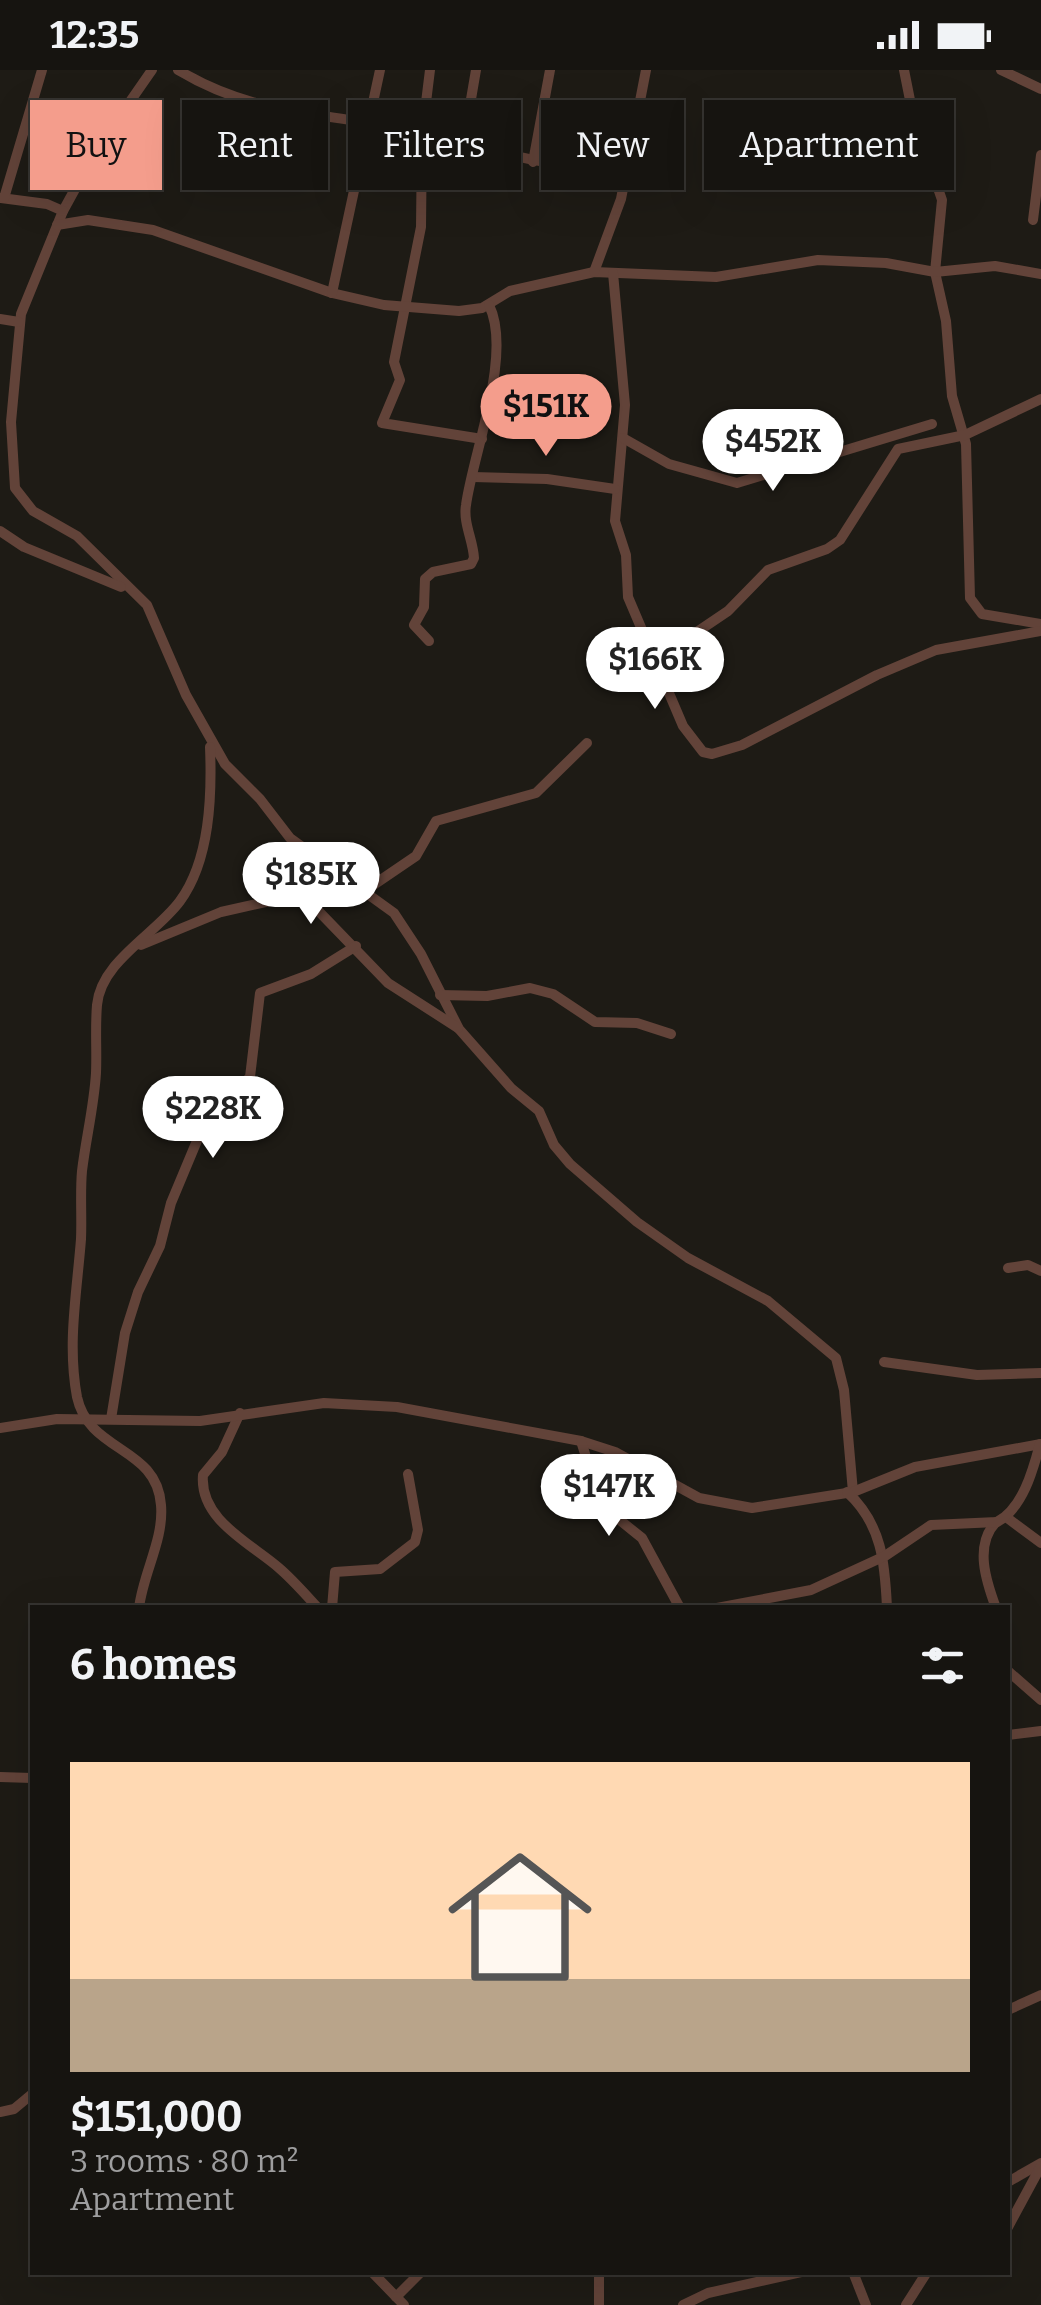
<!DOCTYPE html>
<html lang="en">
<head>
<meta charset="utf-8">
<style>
	body { margin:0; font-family:Bitter,serif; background:#23211e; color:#f1f3f6; height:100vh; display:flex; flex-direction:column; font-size:38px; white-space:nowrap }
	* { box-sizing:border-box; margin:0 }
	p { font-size:32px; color:#9e9e9f }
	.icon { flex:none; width:55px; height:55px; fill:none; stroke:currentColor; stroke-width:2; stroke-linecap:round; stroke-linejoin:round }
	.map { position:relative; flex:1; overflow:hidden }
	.side { position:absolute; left:30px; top:1535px; width:980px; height:670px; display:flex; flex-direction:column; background:#161410; border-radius:0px; box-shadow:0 10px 40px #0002,0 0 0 2px #353330 }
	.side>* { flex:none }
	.hud { position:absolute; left:30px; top:30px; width:982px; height:90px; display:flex; gap:20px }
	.price { position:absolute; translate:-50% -85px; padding:0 22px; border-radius:35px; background:#fff; color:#222; font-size:32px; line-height:65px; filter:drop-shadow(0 2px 5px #0008) }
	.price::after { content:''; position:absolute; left:50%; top:60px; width:30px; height:22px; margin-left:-15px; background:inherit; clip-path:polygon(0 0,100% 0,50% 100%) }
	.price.on { background:#f49d8c; color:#111 }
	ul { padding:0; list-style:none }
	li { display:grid; align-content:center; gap:20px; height:530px; padding:0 40px }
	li+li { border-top:2px solid #353330 }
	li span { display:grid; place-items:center; height:310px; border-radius:0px; color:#555 }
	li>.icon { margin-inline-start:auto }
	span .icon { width:180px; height:180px; fill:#fffc; stroke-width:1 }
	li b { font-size:42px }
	h2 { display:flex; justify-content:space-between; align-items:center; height:120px; padding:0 40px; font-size:42px }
	.pill { padding:0 35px; border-radius:0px; background:#161410; box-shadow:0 10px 40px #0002,0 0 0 2px #353330; font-size:35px; line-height:90px }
	.pill.on { background:#f49d8c; color:#111 }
	.status { display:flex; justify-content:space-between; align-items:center; height:70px; padding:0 50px; background:#161410; direction:ltr }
	.status svg { height:28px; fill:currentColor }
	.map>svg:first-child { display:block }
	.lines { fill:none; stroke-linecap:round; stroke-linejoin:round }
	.minor { stroke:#624339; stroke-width:10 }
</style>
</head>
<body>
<div class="status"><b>12:35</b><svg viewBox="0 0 49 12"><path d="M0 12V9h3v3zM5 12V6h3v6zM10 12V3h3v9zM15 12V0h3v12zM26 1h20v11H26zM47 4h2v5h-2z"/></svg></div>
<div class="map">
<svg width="1041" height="2235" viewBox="0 0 1041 2235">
	<rect width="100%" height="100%" fill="#1e1b15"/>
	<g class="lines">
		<g class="minor">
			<path d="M152,0L97,79L63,141L21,244L11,352L15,418L33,441L77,466L147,535L186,625L225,694L260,729L290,768L394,843L421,884L459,959L511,1018L539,1041L554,1075L570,1094L637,1152L688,1188L768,1231L836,1288L844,1320L853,1422"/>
			<path d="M178,0C255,46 316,41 400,59C477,75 547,100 627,100"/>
			<path d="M430,0L422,65L421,157L394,292L400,310L382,353L482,369"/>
			<path d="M904,0L913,45L942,130L935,202L946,251L952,326L966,374L970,528L982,544L1041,554"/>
			<path d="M1001,0L1041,19"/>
			<path d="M545,39L558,81L574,98"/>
			<path d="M463,76L476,0"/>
			<path d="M533,92L550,0"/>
			<path d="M1,128L47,134L63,141"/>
			<path d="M4,128L42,0"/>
			<path d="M1033,150L1041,85"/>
			<path d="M57,155L88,150L153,160L332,223L384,235L459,241L482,238L510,221L594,202L716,207L818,190L886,193L935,202L995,196L1041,204"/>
			<path d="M594,202L621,129L646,0"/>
			<path d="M613,203L625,335L615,451L626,485L628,527L683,656L703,682L712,684L742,675L877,605L936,580L1041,561"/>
			<path d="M332,223L380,0"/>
			<path d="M0,249L19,252"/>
			<path d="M623,368L669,394L737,413L932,354"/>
			<path d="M473,407L547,409L615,419"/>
			<path d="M0,461L24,477L121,517"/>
			<path d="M429,571L414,555L424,537L425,509L433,502L471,494L474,488C473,470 463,453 466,435C473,383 513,284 489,235"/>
			<path d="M654,591L728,541L768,500L827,479L840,470L898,379L965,365L1041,329"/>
			<path d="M366,820L416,786L436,751L536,723L587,673"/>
			<path d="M141,875L221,842L302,824L388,913L458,958"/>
			<path d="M440,925L487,926L530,918L553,924L595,952L637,953L671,964"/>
			<path d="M1008,1198L1028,1195L1041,1201"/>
			<path d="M884,1292L977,1305L1041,1303"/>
			<path d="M240,1343L222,1382L203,1405C199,1450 252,1474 279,1498C293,1510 305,1524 318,1538"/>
			<path d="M111,1349L125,1263L138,1222L160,1176L171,1133L204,1054L250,1007L260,923L311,904L356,876"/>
			<path d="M0,1358L57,1349L200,1351L324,1333L397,1337L581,1371L615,1382L699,1428L752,1438L853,1422L915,1397L1041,1374"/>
			<path d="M581,1371L601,1435L642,1468L680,1538"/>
			<path d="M847,1422C882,1454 885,1493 887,1538"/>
			<path d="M1006,1447L1041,1473"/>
			<path d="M996,1452C974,1475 986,1511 996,1538"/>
			<path d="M139,1538C143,1503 164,1470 161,1435C157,1376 89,1383 77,1327C67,1274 77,1222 81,1169C82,1146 80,1123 82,1101C86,1068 94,1036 96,1003C97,981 95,958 97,935C101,891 156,864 180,831C210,790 212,726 210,677"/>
			<path d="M332,1538L335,1502L380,1499L415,1472L418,1460L408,1404"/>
			<path d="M717,1538L811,1520L885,1486L931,1455L997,1452C1023,1438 1033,1400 1040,1374"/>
			<path d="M1008,1601L1041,1630"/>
			<path d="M1008,1665L1041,1661"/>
			<path d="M0,1707L32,1708"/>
			<path d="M1008,1940L1041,1925"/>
			<path d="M0,2042L14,2039L32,2024"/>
			<path d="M1008,2112L1041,2093"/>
			<path d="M1008,2157L1041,2096"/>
			<path d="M372,2202L404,2235"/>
			<path d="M599,2202V2235"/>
			<path d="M853,2202L866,2235"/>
			<path d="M396,2227L421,2202"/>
			<path d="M683,2235L708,2223L801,2202"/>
			<path d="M906,2235L927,2202"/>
		</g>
	</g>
</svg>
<b class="price on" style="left:546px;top:389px">$151K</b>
<b class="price" style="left:773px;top:424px">$452K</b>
<b class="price" style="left:655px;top:642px">$166K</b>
<b class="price" style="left:311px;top:857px">$185K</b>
<b class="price" style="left:213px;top:1091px">$228K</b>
<b class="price" style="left:609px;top:1469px">$147K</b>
<div class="hud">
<a class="pill on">Buy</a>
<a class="pill">Rent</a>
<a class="pill">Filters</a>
<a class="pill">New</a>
<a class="pill">Apartment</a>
</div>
<section class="side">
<h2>6 homes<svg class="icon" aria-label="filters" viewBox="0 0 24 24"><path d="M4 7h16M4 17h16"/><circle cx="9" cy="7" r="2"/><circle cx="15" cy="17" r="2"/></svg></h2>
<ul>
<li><span style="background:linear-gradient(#ffd9b3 70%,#b9a48a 0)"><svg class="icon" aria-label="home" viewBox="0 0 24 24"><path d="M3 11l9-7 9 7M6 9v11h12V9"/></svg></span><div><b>$151,000</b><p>3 rooms · 80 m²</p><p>Apartment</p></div></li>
</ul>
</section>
</div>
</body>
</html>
